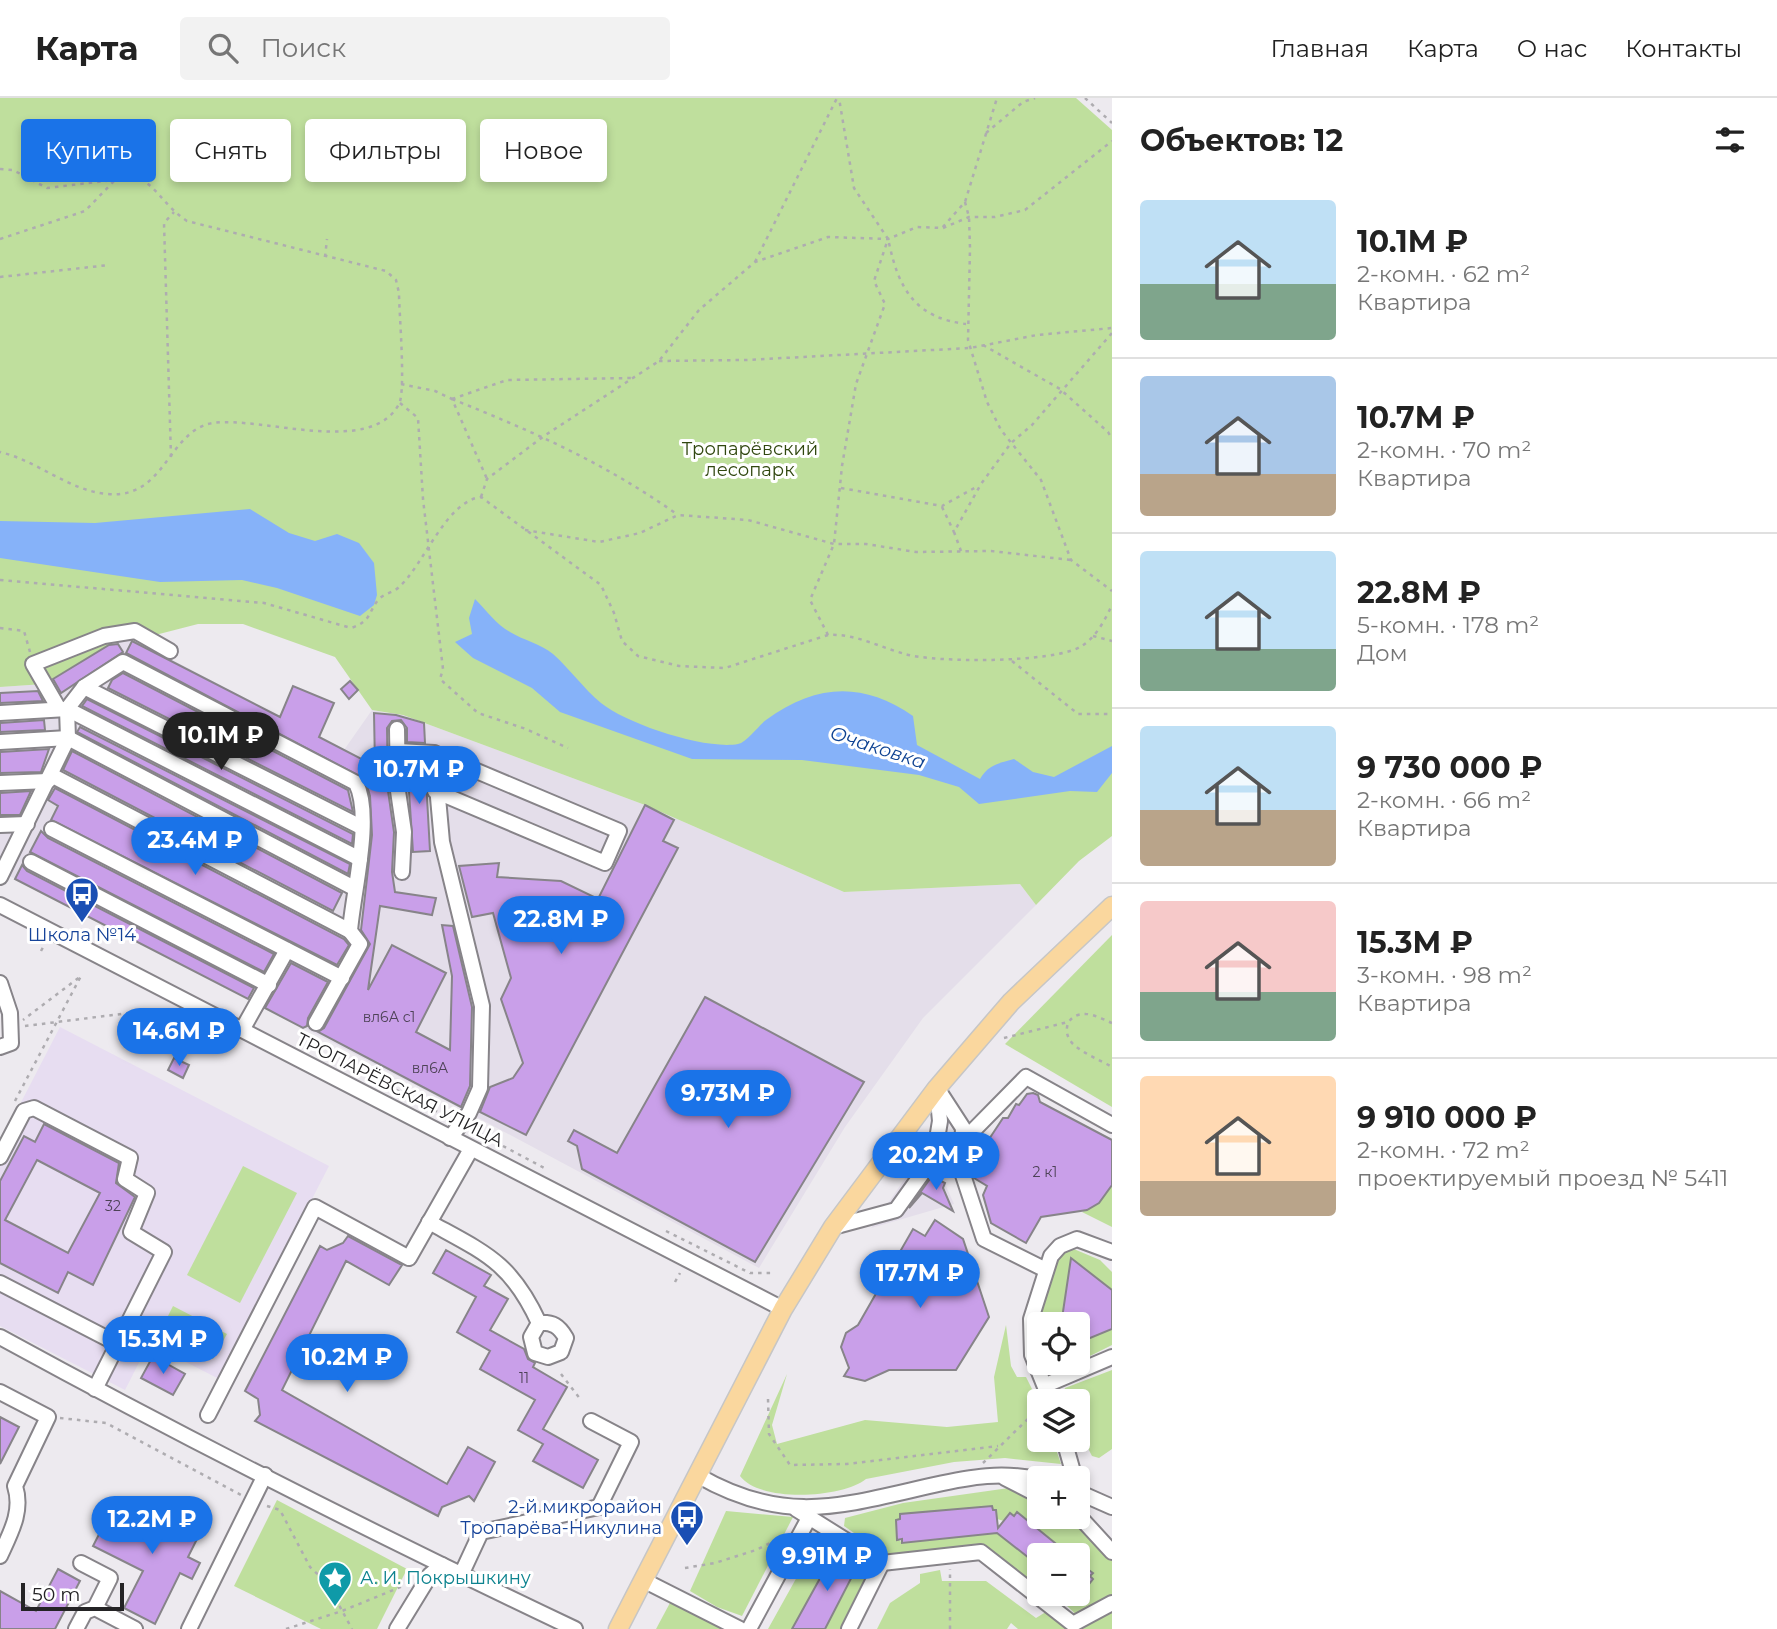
<!DOCTYPE html>
<html lang="ru">
<head>
<meta charset="utf-8">
<style>
	body { margin:0; font-family:Montserrat,sans-serif; background:#f2f2f2; color:#222; height:100vh; display:flex; flex-direction:column; font-size:26px; white-space:nowrap }
	* { box-sizing:border-box; margin:0 }
	p { font-size:23px; color:#767676 }
	.icon { flex:none; width:38px; height:38px; fill:none; stroke:currentColor; stroke-width:2; stroke-linecap:round; stroke-linejoin:round }
	.map { position:relative; flex:1; overflow:hidden }
	.drawer { display:flex; flex-direction:column; background:#fff; width:665px }
	.drawer>* { flex:none }
	.banner { position:absolute; left:21px; top:21px; width:665px; height:63px; display:flex; gap:14px }
	.buttons { position:absolute; left:1027px; top:1214px; display:grid; gap:14px }
	.buttons a { display:grid; place-items:center; width:63px; height:63px; border-radius:7px; background:#fff; box-shadow:0 4px 10px #0003; font-size:35px }
	.scale { position:absolute; left:21px; bottom:18px; width:103px; box-sizing:border-box; padding-left:7px; border:4px solid #242325; border-top:0; font-size:19px; line-height:24px; white-space:nowrap; color:#242325; -webkit-text-stroke:5px #fff; paint-order:stroke }
	.price { position:absolute; translate:-50% -60px; padding:0 16px; border-radius:24px; background:#1a73e8; color:#fff; font-size:23px; line-height:46px; filter:drop-shadow(0 2px 4px #0008) }
	.price::after { content:''; position:absolute; left:50%; top:42px; width:21px; height:16px; margin-left:-10px; background:inherit; clip-path:polygon(0 0,100% 0,50% 100%) }
	.price.on { background:#222; color:#fff }
	ul { padding:0; list-style:none }
	li { display:flex; align-items:center; gap:21px; height:175px; padding:0 28px }
	li+li { border-top:2px solid #e0e0e0 }
	li span { display:grid; place-items:center; flex:none; width:196px; height:140px; border-radius:7px; color:#555 }
	li>.icon { margin-inline-start:auto }
	span .icon { width:84px; height:84px; fill:#fffc; stroke-width:1 }
	li b { font-size:30px }
	h2 { display:flex; justify-content:space-between; align-items:center; height:84px; padding:0 28px; font-size:30px }
	.pill { padding:0 24px; border-radius:7px; background:#fff; box-shadow:0 4px 10px #0003; font-size:24px; line-height:63px }
	.pill.on { background:#1a73e8; color:#fff }
	header { display:flex; align-items:center; gap:42px; box-sizing:border-box; height:98px; padding:0 35px; background:#fff; border-bottom:2px solid #e0e0e0 }
	header strong { font-size:33px }
	nav { display:flex; gap:38px; margin-inline-start:auto; font-size:24px }
	.search { width:490px; height:63px; background:#f2f2f2; display:flex; align-items:center; gap:18px; box-sizing:border-box; padding:0 24px; border-radius:7px; color:#767676; font-size:26px }
	main { display:flex; flex:1; min-height:0 }
	.map>svg:first-child { display:block }
	.built { fill:#e4deea }
	.education { fill:#e7ddf1 }
	.green { fill:#bfdf9d }
	.water { fill:#86b2f9 }
	.building { fill:#c99fe9; stroke:#878489; stroke-width:2; fill-rule:evenodd }
	.lines { fill:none; stroke-linecap:round; stroke-linejoin:round }
	.minor-casing { stroke:#878489; stroke-width:18 }
	.major-casing { stroke:#c6c6c6; stroke-width:21 }
	.path { stroke:#aeacb0; stroke-width:2.5; stroke-dasharray:3.5 5; stroke-linecap:butt }
	.minor { stroke:#fff; stroke-width:14 }
	.major { stroke:#fad79e; stroke-width:18 }
	.labels { text-anchor:middle; stroke-width:6; stroke-linejoin:round; paint-order:stroke }
	.number-label { font-size:14px; fill:#4d4256 }
	.park-label { font-size:18px; fill:#30470f; stroke:#fff }
	.transit-label { font-size:18px; fill:#164399; stroke:#fff }
	.street-label { font-size:18px; fill:#242325; stroke:#fff }
	.culture-label { font-size:18px; fill:#0d838f; stroke:#fff; text-anchor:start }
	.water-label { font-size:19px; font-style:italic; fill:#0e4292; stroke:#fff }
</style>
</head>
<body>
<header>
<strong>Карта</strong>
<div class="search"><svg class="icon" aria-label="search" viewBox="0 0 24 24"><circle cx="10" cy="10" r="6"/><path d="M15 15l6 6"/></svg>Поиск</div>
<nav><a>Главная</a><a>Карта</a><a>О нас</a><a>Контакты</a></nav>
</header>
<main>
<div class="map">
<svg width="1112" height="1531" viewBox="0 0 1112 1531">
	<rect width="100%" height="100%" fill="#edeaef"/>
	<g class="built">
		<path d="M125,537L344,652L372,612L403,617L645,707L844,794L1020,786L1036,807L923,920L845,1029L759,1170L469,1015L0,773V589L44,586Z"/>
		<path d="M948,1018L941,1077L954,1106L871,1130Z"/>
	</g>
	<path class="education" d="M60,929L329,1068L219,1281L149,1245L125,1292L0,1228V1045Z"/>
	<g class="green">
		<path d="M0,0H1076L1112,32V738L1079,763L1036,807L1020,786L844,794L645,707L403,617L372,612L335,559L243,526H198L132,543L125,537L44,586L0,589Z"/>
		<path d="M1112,837V1009L1005,946Z"/>
		<path d="M243,1068L297,1095L240,1205L187,1177Z"/>
		<path d="M1112,1087V1129L1082,1114L1099,1105Z"/>
		<path d="M1069,1149L1100,1162L1112,1174V1192L1072,1161L1061,1227H1040C1043,1200 1046,1166 1069,1149Z"/>
		<path d="M173,1208L227,1236L213,1261L160,1234Z"/>
		<path d="M1006,1227L1011,1268L1017,1279H1026L1039,1305L1040,1342H1053L1061,1366L1005,1360L954,1364L866,1381C843,1400 760,1405 740,1378L787,1276L772,1327L777,1346L865,1322L947,1329L998,1324L994,1279Z"/>
		<path d="M1112,1231V1247L1078,1264V1245Z"/>
		<path d="M1112,1272V1351L1099,1360L1092,1358L1078,1331V1304H1065L1062,1299L1065,1290Z"/>
		<path d="M1009,1390L1039,1405L1040,1419C1085,1419 1083,1431 1112,1462V1531H1082C1080,1515 1063,1505 1051,1496L1081,1497L1093,1481L1090,1478L1092,1475L1078,1464V1458H1071L1017,1414L1014,1418L1010,1415L1004,1423L997,1421L996,1412H993L992,1408L900,1416V1421L896,1422L897,1441L903,1445L997,1435L1028,1460L1032,1455L1039,1461V1488L994,1456L887,1458L844,1428L845,1420L903,1405Z"/>
		<path d="M277,1402L407,1471L377,1531H321L234,1488Z"/>
		<path d="M726,1413L793,1419L742,1518L717,1509L690,1493Z"/>
		<path d="M822,1434L873,1468L844,1531H825L858,1468L856,1463L840,1454L837,1457L834,1455L792,1531H768Z"/>
		<path d="M940,1472L942,1483H986L1036,1520L1049,1512L1067,1526L1068,1531H1018L1011,1525L1007,1531H877L890,1505L920,1485V1476Z"/>
		<path d="M671,1503L723,1531H656Z"/>
	</g>
	<g class="water">
		<path d="M250,411L289,435L315,443L337,436L359,445L374,465L377,497L374,507L360,518L277,490L242,482L160,484L0,460V423L95,425Z"/>
		<path d="M475,501C486,512 497,527 510,534C523,542 541,546 553,556C570,571 583,590 601,605C627,626 705,652 738,646C747,644 758,628 766,622C816,586 862,583 913,618L917,647L980,681C988,667 999,665 1014,661L1033,674L1054,679L1112,648V675L1097,694L1070,693L979,706L959,689L919,677L802,662L692,661L560,614L532,590L473,560L455,544L472,536L469,520Z"/>
	</g>
	<g class="building">
		<path d="M132,543L280,619L293,588L334,605L319,639L375,668L374,615L396,617L424,625L425,645L407,644V630L401,622L392,623L387,630L388,693L394,734L392,774L395,794L436,800L432,817L380,808L368,892L392,847L446,875L416,934L450,952L452,878L442,827L453,828L472,909L470,988L461,1009L318,934L324,930L370,846L361,832L372,737L370,698L365,681L126,555Z"/>
		<path d="M118,546L123,554L61,595L53,581L109,547Z"/>
		<path d="M123,575L348,692L353,714L108,590L112,582Z"/>
		<path d="M350,583L358,592L349,601L341,591Z"/>
		<path d="M38,593L43,603L0,605V595Z"/>
		<path d="M87,601L353,736L352,746L82,608Z"/>
		<path d="M44,622L45,632L0,634V625Z"/>
		<path d="M80,629L350,766L348,776L77,634Z"/>
		<path d="M49,651L41,674L0,675V654Z"/>
		<path d="M72,653L342,795L333,813L63,672Z"/>
		<path d="M407,663L425,664L430,753L413,754Z"/>
		<path d="M55,690L344,841L349,847L337,867L51,722L58,708L48,702Z"/>
		<path d="M31,693L20,717H0V695Z"/>
		<path d="M645,707L674,722L663,743L678,750L526,1037L480,1014L490,989L513,980L523,965L501,901L511,880L493,815L472,819L459,768L499,765L497,779L561,783L598,801Z"/>
		<path d="M41,733L48,740L274,856L264,874L30,754Z"/>
		<path d="M22,767L27,773L254,890L248,901L15,781Z"/>
		<path d="M291,865L328,884L308,920L307,928L303,930L265,910Z"/>
		<path d="M705,899L864,984L755,1164L582,1071L577,1048L568,1043L574,1032L617,1055Z"/>
		<path d="M174,960L189,967L183,980L168,972Z"/>
		<path d="M1033,995L1038,997L1040,1004L1112,1042V1087L1099,1105L1087,1112L1041,1119L1026,1145L991,1125L983,1097L987,1088L974,1080L982,1068L974,1064L1003,1020H1008L1016,1006L1019,1007L1027,996Z"/>
		<path d="M44,1026L119,1065L116,1085L135,1099L93,1187L68,1174L58,1195L0,1165V1083L24,1038L35,1044ZM37,1062L100,1095L68,1155L5,1122Z"/>
		<path d="M940,1067L933,1079L945,1085L943,1090L953,1113L922,1095L909,1110Z"/>
		<path d="M935,1122L963,1141L989,1219L956,1272H889L865,1283L844,1278L849,1270L841,1249L846,1235L858,1227L913,1131L925,1138Z"/>
		<path d="M348,1138L402,1167L389,1187L346,1163L282,1292L447,1386L468,1349L495,1364L474,1403L469,1398L442,1409L438,1418L255,1323L260,1317L258,1301L245,1293L320,1148L327,1152L343,1145Z"/>
		<path d="M446,1152L491,1177L484,1188L508,1201L490,1232L524,1251L528,1261L535,1265L533,1269L567,1289L543,1331L598,1362L583,1390L533,1363L543,1346L518,1332L535,1302L480,1271L490,1253L457,1234L476,1199L433,1175Z"/>
		<path d="M1071,1160L1112,1192V1231L1078,1245V1227H1061Z"/>
		<path d="M153,1258L185,1276L173,1297L141,1280Z"/>
		<path d="M0,1319L19,1329L0,1366Z"/>
		<path d="M992,1408L993,1412H996L998,1430L1010,1415L1014,1418L1017,1414L1071,1458L1032,1455L1029,1460L997,1435L902,1445V1441L897,1442L896,1422L900,1421V1416Z"/>
		<path d="M113,1409L165,1435L177,1411L205,1425L188,1459L200,1465L192,1481L180,1475L155,1526L124,1510L143,1473L93,1448Z"/>
		<path d="M839,1454L857,1463L858,1467L825,1531H792L834,1455L837,1457Z"/>
		<path d="M1078,1464L1093,1475L1090,1478L1093,1481L1078,1500Z"/>
		<path d="M58,1471L80,1483L55,1531H0V1493L36,1513Z"/>
	</g>
	<g class="lines">
		<g class="minor-casing">
			<g id="minor">
				<path d="M84,589L361,729"/>
				<path d="M59,611L33,566L104,538L135,533L170,553"/>
				<path d="M0,615L67,611L360,761"/>
				<path d="M397,631L398,693L404,734L402,774"/>
				<path d="M0,644L68,640L354,790"/>
				<path d="M398,653L434,655L442,744L482,908L480,990L469,1015L450,1040"/>
				<path d="M434,655L619,733L605,765L435,693"/>
				<path d="M51,677L350,833"/>
				<path d="M0,685L48,683"/>
				<path d="M0,727L27,726"/>
				<path d="M52,731L342,880"/>
				<path d="M31,764L269,887"/>
				<path d="M0,779L68,640L67,611L84,589L123,564L356,685C373,719 353,794 350,833L360,846L316,925"/>
				<path d="M0,807L783,1211"/>
				<path d="M0,885L10,915L11,945L0,949"/>
				<path d="M242,932L287,852"/>
				<path d="M937,990L963,1030L961,1071L984,1141L1046,1172"/>
				<path d="M964,1042L1026,979L1112,1027"/>
				<path d="M0,1059L24,1013L34,1010L130,1060L125,1081L147,1095L131,1134L164,1154L95,1291"/>
				<path d="M429,1124C485,1155 511,1164 539,1225L531,1239L535,1255L548,1259L561,1254L566,1240C559,1228 553,1224 539,1225"/>
				<path d="M833,1129L896,1112L934,1059L940,1023L937,992"/>
				<path d="M0,1185L118,1246"/>
				<path d="M0,1239C188,1342 381,1439 575,1531"/>
				<path d="M1046,1287L1112,1259"/>
				<path d="M0,1294L48,1319L15,1388C23,1413 11,1434 0,1458"/>
				<path d="M1051,1304L1032,1257L1031,1221L1051,1158L1060,1148L1077,1141L1112,1154"/>
				<path d="M208,1317L315,1109L409,1160L471,1051"/>
				<path d="M1064,1342L1075,1381"/>
				<path d="M697,1377C785,1428 841,1408 934,1387C970,1379 1003,1373 1040,1382"/>
				<path d="M1005,1380L1040,1398"/>
				<path d="M1078,1394L1112,1409"/>
				<path d="M796,1411L882,1465L981,1454L1073,1526L1112,1505"/>
				<path d="M1078,1417L1112,1454"/>
				<path d="M81,1465L110,1480L95,1510"/>
				<path d="M461,1477L481,1434L599,1409L631,1344L591,1323"/>
				<path d="M643,1482L740,1531"/>
				<path d="M76,1531L85,1514L95,1510L135,1531"/>
				<path d="M189,1531L265,1377"/>
				<path d="M397,1531L430,1477L442,1467"/>
				<path d="M749,1531L810,1418"/>
				<path d="M849,1531L882,1465"/>
			</g>
		</g>
		<g class="major-casing">
			<path id="major" d="M618,1531L783,1211L833,1129L937,990L1011,904L1112,808"/>
		</g>
		<g class="path">
			<path d="M1085,0L1112,25"/>
			<path d="M986,35L1023,4L1035,0"/>
			<path d="M0,71L13,72L47,90L114,82"/>
			<path d="M965,104L969,119L970,150L968,242L987,304L1001,332L1041,382L1071,462L1112,493"/>
			<path d="M943,130L969,119H995L1025,112L1112,43"/>
			<path d="M0,141L85,113L115,82L126,75C156,83 161,106 187,123L386,173L396,182L399,195C399,214 406,293 399,306C371,359 262,318 213,325C168,332 166,401 108,396C69,393 38,363 0,354"/>
			<path d="M889,145C899,192 916,220 966,226"/>
			<path d="M325,159L327,141"/>
			<path d="M755,164L837,0"/>
			<path d="M0,179L109,167"/>
			<path d="M983,247L1060,291L1108,334L1112,341"/>
			<path d="M659,263L746,262L970,250L1037,237L1112,230"/>
			<path d="M401,286L435,293L452,301L487,381"/>
			<path d="M452,301C534,334 605,365 678,417"/>
			<path d="M452,301L507,282L634,280"/>
			<path d="M400,305L418,320L423,401L443,571L440,581L478,615L526,631L568,650"/>
			<path d="M171,359L164,125L174,114"/>
			<path d="M841,390L942,408L978,388"/>
			<path d="M481,399L487,381L544,338L659,263L699,212L755,164L828,139L888,141L917,129L942,130L965,104L997,0"/>
			<path d="M942,409L954,434"/>
			<path d="M525,432L599,444L640,435L678,417L748,422L834,446H866L916,454L991,453L1071,462"/>
			<path d="M961,453L954,434L981,386L1011,345L1032,327L1112,235"/>
			<path d="M0,482L264,505L351,530C373,523 368,512 380,500C386,495 394,494 399,489C424,467 446,403 481,399L601,487L614,515L622,543L638,558L679,568L725,570L828,537C854,535 879,549 905,556C936,565 1052,565 1080,549C1095,541 1105,522 1112,507"/>
			<path d="M0,530L24,533L30,554"/>
			<path d="M828,537L810,502L834,446L842,368L856,286L885,206L874,183L888,141L854,90L839,0"/>
			<path d="M1093,538L1112,543"/>
			<path d="M1012,563L1078,616H1112"/>
			<path d="M41,853L45,846"/>
			<path d="M1112,925C1104,922 1094,916 1086,916C1067,915 1061,934 1073,946C1084,956 1100,962 1112,969"/>
			<path d="M25,928L153,912"/>
			<path d="M1004,940L1068,924"/>
			<path d="M374,980L449,1020"/>
			<path d="M15,1003L81,878L23,922"/>
			<path d="M473,1032L548,1072"/>
			<path d="M666,1133L750,1175H771"/>
			<path d="M675,1184L680,1175"/>
			<path d="M561,1276L581,1302"/>
			<path d="M768,1301L769,1336L790,1367L847,1366L998,1348"/>
			<path d="M60,1320L106,1325L241,1397"/>
			<path d="M983,1365L1040,1309"/>
			<path d="M267,1408L280,1412L310,1469L327,1485L352,1531"/>
			<path d="M685,1470L715,1465L756,1452L784,1438"/>
			<path d="M286,1531L342,1513L408,1486"/>
			<path d="M950,1531V1471"/>
		</g>
		<use href="#minor" class="minor"/>
		<use href="#major" class="major"/>
	</g>
	<defs>
		<g id="bus-pin" transform="scale(1.75)"><path d="M0 17L-7.5 6A9.5 9.5 0 1 1 7.5 6Z" fill="#1a4fb4" stroke="#fff"/><path d="M-5-6H5V4H4V6H2V4H-2V6H-4V4H-5ZM-3.5-4V0h7V-4ZM-3.5 1.2v1.5H-2V1.2ZM2 1.2v1.5H3.5V1.2Z" fill="#fff"/></g>
		<g id="sight-pin" transform="scale(1.75)"><path d="M0 17L-7.5 6A9.5 9.5 0 1 1 7.5 6Z" fill="#0f9aa8" stroke="#fff"/><path d="M0-6L1.8-2.2L6-1.7L2.9 1.2L3.7 5.4L0 3.3L-3.7 5.4L-2.9 1.2L-6-1.7L-1.8-2.2Z" fill="#fff"/></g>
	</defs>
	<g fill-rule="evenodd">
		<use href="#bus-pin" x="82" y="796"/>
		<use href="#bus-pin" x="687" y="1419"/>
		<use href="#sight-pin" x="335" y="1480"/>
	</g>
	<g class="labels">
		<g class="number-label">
			<text x="389" y="924">вл6А с1</text>
			<text x="430" y="975">вл6А</text>
			<text x="1045" y="1079">2 к1</text>
			<text x="113" y="1113">32</text>
			<text x="524" y="1285">11</text>
		</g>
		<g class="park-label">
			<text x="750" y="357">Тропарёвский<tspan x="750" dy="21">лесопарк</tspan></text>
		</g>
		<g class="transit-label">
			<text x="82" y="843">Школа №14</text>
			<text x="662" y="1415" text-anchor="end">2-й микрорайон<tspan x="662" dy="21">Тропарёва-Никулина</tspan></text>
		</g>
		<g class="street-label">
			<text transform="translate(400 992) rotate(27)" y="6">ТРОПАРЁВСКАЯ УЛИЦА</text>
		</g>
		<g class="culture-label">
			<text x="360" y="1486">А. И. Покрышкину</text>
		</g>
		<g class="water-label">
			<text transform="translate(878 649) rotate(18)" y="7">Очаковка</text>
		</g>
	</g>
</svg>
<div class="buttons">
<a><svg class="icon" aria-label="locate" viewBox="0 0 24 24"><circle cx="12" cy="12" r="6"/><path d="M12 2v4M12 18v4M2 12h4M18 12h4"/></svg></a>
<a><svg class="icon" aria-label="layers" viewBox="0 0 24 24"><path d="M12 4l9 5-9 5-9-5zM3 14l9 5 9-5"/></svg></a>
<a>+</a>
<a>−</a>
</div>
<div class="scale">50 m</div>
<b class="price on" style="left:221px;top:674px">10.1M ₽</b>
<b class="price" style="left:419px;top:708px">10.7M ₽</b>
<b class="price" style="left:195px;top:779px">23.4M ₽</b>
<b class="price" style="left:561px;top:858px">22.8M ₽</b>
<b class="price" style="left:179px;top:970px">14.6M ₽</b>
<b class="price" style="left:728px;top:1032px">9.73M ₽</b>
<b class="price" style="left:936px;top:1094px">20.2M ₽</b>
<b class="price" style="left:920px;top:1212px">17.7M ₽</b>
<b class="price" style="left:163px;top:1278px">15.3M ₽</b>
<b class="price" style="left:347px;top:1296px">10.2M ₽</b>
<b class="price" style="left:152px;top:1458px">12.2M ₽</b>
<b class="price" style="left:827px;top:1495px">9.91M ₽</b>
<div class="banner">
<a class="pill on">Купить</a>
<a class="pill">Снять</a>
<a class="pill">Фильтры</a>
<a class="pill">Новое</a>
</div>
</div>
<section class="drawer">
<h2>Объектов: 12<svg class="icon" aria-label="filters" viewBox="0 0 24 24"><path d="M4 7h16M4 17h16"/><circle cx="9" cy="7" r="2"/><circle cx="15" cy="17" r="2"/></svg></h2>
<ul>
<li><span style="background:linear-gradient(#bfe0f5 60%,#7fa58c 0)"><svg class="icon" aria-label="home" viewBox="0 0 24 24"><path d="M3 11l9-7 9 7M6 9v11h12V9"/></svg></span><div><b>10.1M ₽</b><p>2-комн. · 62 m²</p><p>Квартира</p></div></li>
<li><span style="background:linear-gradient(#a9c7e8 70%,#b9a48a 0)"><svg class="icon" aria-label="home" viewBox="0 0 24 24"><path d="M3 11l9-7 9 7M6 9v11h12V9"/></svg></span><div><b>10.7M ₽</b><p>2-комн. · 70 m²</p><p>Квартира</p></div></li>
<li><span style="background:linear-gradient(#bfe0f5 70%,#7fa58c 0)"><svg class="icon" aria-label="home" viewBox="0 0 24 24"><path d="M3 11l9-7 9 7M6 9v11h12V9"/></svg></span><div><b>22.8M ₽</b><p>5-комн. · 178 m²</p><p>Дом</p></div></li>
<li><span style="background:linear-gradient(#bfe0f5 60%,#b9a48a 0)"><svg class="icon" aria-label="home" viewBox="0 0 24 24"><path d="M3 11l9-7 9 7M6 9v11h12V9"/></svg></span><div><b>9 730 000 ₽</b><p>2-комн. · 66 m²</p><p>Квартира</p></div></li>
<li><span style="background:linear-gradient(#f6c9c9 65%,#7fa58c 0)"><svg class="icon" aria-label="home" viewBox="0 0 24 24"><path d="M3 11l9-7 9 7M6 9v11h12V9"/></svg></span><div><b>15.3M ₽</b><p>3-комн. · 98 m²</p><p>Квартира</p></div></li>
<li><span style="background:linear-gradient(#ffd9b3 75%,#b9a48a 0)"><svg class="icon" aria-label="home" viewBox="0 0 24 24"><path d="M3 11l9-7 9 7M6 9v11h12V9"/></svg></span><div><b>9 910 000 ₽</b><p>2-комн. · 72 m²</p><p>проектируемый проезд № 5411</p></div></li>
</ul>
</section>
</main>
</body>
</html>
